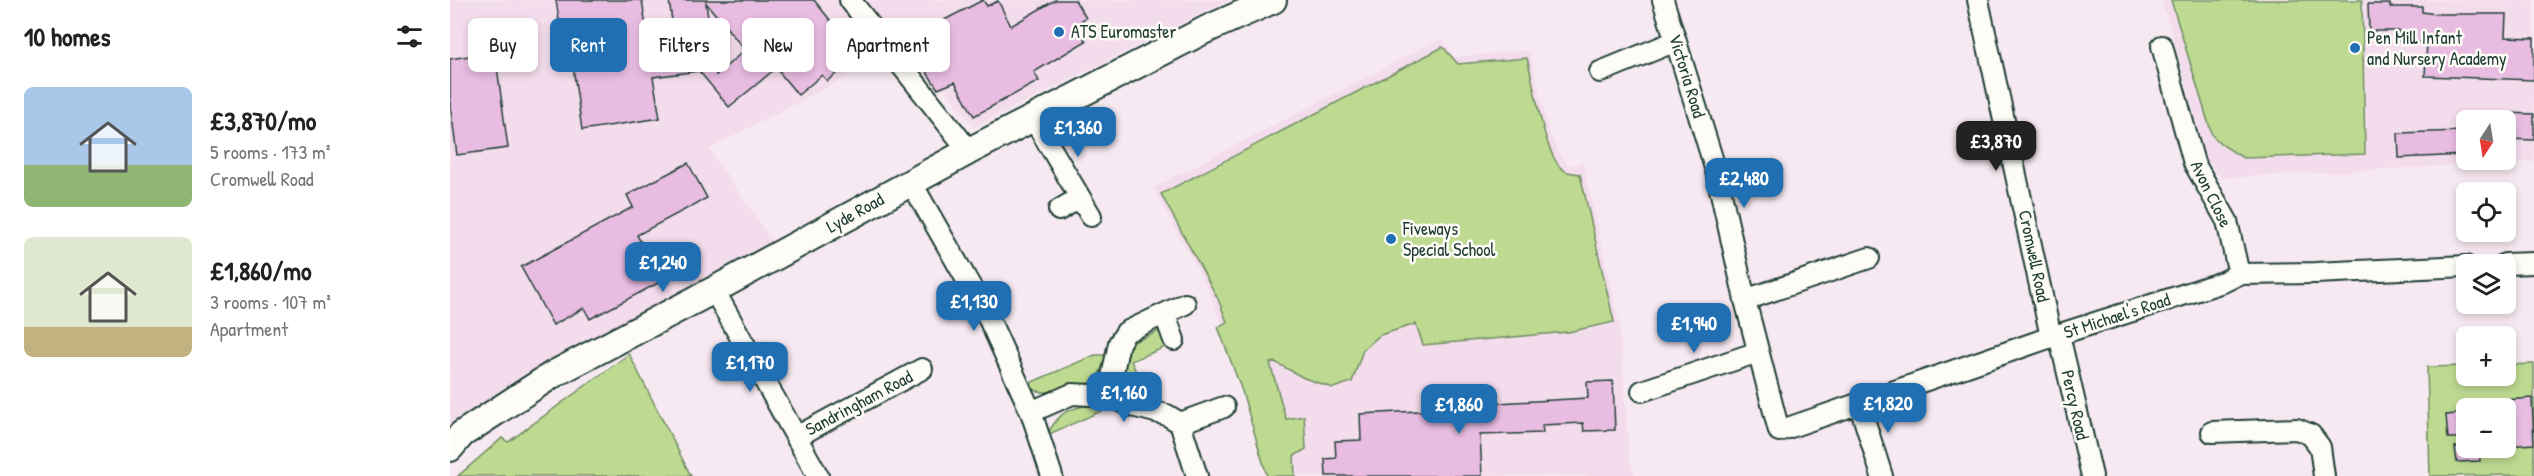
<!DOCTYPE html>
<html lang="en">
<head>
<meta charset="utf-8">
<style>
	body { margin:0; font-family:"Patrick Hand",sans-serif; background:#f2f2f2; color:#222; height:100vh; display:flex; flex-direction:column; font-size:22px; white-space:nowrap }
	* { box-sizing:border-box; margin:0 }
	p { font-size:20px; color:#767676 }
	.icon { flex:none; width:33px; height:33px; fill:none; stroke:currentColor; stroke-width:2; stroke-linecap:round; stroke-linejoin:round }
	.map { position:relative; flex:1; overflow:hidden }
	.side { display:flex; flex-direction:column; background:#fff; width:450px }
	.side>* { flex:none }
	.guide { position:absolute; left:18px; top:18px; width:570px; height:54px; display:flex; gap:12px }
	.needle { width:39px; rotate:192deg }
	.fabs { position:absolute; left:2006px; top:110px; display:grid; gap:12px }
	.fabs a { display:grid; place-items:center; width:60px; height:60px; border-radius:9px; background:#fff; box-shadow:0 3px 9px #0003; font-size:30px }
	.price { position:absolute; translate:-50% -51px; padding:0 14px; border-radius:12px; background:#1f6fb2; color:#fff; font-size:20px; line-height:39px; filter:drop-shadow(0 2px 3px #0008) }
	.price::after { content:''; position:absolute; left:50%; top:36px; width:18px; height:14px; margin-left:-9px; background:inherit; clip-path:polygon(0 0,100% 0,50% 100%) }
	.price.selected { background:#222; color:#fff }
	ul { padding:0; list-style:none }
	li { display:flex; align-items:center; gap:18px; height:150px; padding:0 24px }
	li span { display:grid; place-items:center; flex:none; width:168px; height:120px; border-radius:9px; color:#555 }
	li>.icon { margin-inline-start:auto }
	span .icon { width:72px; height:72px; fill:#fffc; stroke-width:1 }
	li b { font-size:26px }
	h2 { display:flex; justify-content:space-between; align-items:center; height:72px; padding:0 24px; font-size:26px }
	.tag { padding:0 21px; border-radius:9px; background:#fff; box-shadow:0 3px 9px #0003; font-size:21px; line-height:54px }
	.tag.selected { background:#1f6fb2; color:#fff }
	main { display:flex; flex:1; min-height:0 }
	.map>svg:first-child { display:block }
	.built { fill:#f3dcec; fill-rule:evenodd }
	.green { fill:#beda91; stroke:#6e8c62; stroke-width:1.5; fill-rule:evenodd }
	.building { fill:#e9bde2; stroke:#1f3d34; stroke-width:1.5; fill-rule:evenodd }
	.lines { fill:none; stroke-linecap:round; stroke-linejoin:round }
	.minor-casing { stroke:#1f3d34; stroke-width:24 }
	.tertiary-casing { stroke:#1f3d34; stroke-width:30 }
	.minor { stroke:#fdfcf7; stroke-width:20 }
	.tertiary { stroke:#fdfcf7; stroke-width:26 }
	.poi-dot { fill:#1f6fb2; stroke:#fdfcf7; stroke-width:2 }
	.labels { text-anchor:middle; stroke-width:5; stroke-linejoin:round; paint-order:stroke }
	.poi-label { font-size:18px; fill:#1f3d34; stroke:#fdfcf7; text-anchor:start }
	.street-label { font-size:18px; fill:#1f3d34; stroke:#fdfcf7 }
</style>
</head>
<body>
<main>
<section class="side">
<h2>10 homes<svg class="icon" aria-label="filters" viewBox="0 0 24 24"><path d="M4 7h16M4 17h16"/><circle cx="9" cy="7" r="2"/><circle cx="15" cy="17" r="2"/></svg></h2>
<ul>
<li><span style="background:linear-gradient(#a9c7e8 65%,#8fb573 0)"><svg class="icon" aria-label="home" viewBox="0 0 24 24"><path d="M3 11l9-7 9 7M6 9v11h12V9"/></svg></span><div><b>£3,870/mo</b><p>5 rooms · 173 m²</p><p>Cromwell Road</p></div></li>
<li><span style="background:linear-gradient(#dfe7d0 75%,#c2b280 0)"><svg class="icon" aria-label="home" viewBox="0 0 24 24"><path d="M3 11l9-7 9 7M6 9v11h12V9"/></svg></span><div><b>£1,860/mo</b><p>3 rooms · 107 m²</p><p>Apartment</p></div></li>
</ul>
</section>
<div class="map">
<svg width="2084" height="476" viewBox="0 0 2084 476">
	<rect width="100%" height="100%" fill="#f7e9f1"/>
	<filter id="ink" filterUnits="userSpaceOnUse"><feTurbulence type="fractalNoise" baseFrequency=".0167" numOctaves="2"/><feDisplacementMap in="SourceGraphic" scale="12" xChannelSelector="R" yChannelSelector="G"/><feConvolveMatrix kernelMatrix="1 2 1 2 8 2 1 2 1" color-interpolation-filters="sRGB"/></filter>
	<g filter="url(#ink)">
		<g class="built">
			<path d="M0,0H779L524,127L449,30L426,61L259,149L323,242L0,436Z"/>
			<path d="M1712,0H2084V161L1772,178L1755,159L1740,96ZM2016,120H2055V159H2016Z"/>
			<path d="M992,38L1004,57L1079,50L1099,132L1108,152L1119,166L1133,162L1169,324L1180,463L1185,476H817L797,391L759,290L703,188Z"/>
		</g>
		<g class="green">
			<path d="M1721,0H1912L1915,154L1793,158L1771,144L1762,135Z"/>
			<path d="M993,47L1008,64L1077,58C1084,84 1093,146 1109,166C1114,173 1123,173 1130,174L1164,322L1118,332L973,345L966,324L930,335L913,350L902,382L883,388L854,378L825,362L820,363L836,419L854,416L856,449L844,456L845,476H817L792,391L768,327L777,322L768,299L711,194Z"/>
			<path d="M714,329L718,346L681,361L702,405L686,402L671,384L679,344Z"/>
			<path d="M179,354L241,476H8L52,438L58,442Z"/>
			<path d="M645,355H657C653,366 650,376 640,383C629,391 590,397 581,387L582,382Z"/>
			<path d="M2084,364V475L1980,476L1977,367L2016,366V375H2055V365ZM2016,408H2055V447H2016Z"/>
			<path d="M644,404L654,410L597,435C610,410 618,409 644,404Z"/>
		</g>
		<g class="building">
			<path d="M106,0H192L199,47L225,42L219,0H364L409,56L377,81L372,75L348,95L329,72L354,53L325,19L306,35L330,65L279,107L249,71L203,77L210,118L132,130L123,67L116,68ZM256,3L295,50L266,75Z"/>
			<path d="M533,0L537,6L548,1L561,26L605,0H625L636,18L625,24L636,41L584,72L589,81L524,116L505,82L488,89L468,59L478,53L467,34Z"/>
			<path d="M1918,4H1940V7H1972V12L1986,14H2056L2055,37L2084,38V80L1975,76L1977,42L1949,41V31H1919Z"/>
			<path d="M45,52L58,148L7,155L0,103V59Z"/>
			<path d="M2055,113L2084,114V140L2055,139Z"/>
			<path d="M2013,131L2014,155L1949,158L1948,133Z"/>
			<path d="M238,163L257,198L187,235L212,281L140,319L134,308L103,325L71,267L183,207L177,195Z"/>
			<path d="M1163,381L1165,430L1134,431L1133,423L1092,425L1093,433L1030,435L1032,476H876L875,459L886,458L885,441L911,440L910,414L1048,407V403L1138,398L1137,382Z"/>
			<path d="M2082,398L2084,444L2055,446V400Z"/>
			<path d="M2016,413V438H1998L1996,415Z"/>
			<path d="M2005,447H2029L2030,461L2007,462Z"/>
		</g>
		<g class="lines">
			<g class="minor-casing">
				<g id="minor">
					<path d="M400,0L519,151"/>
					<path d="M1213,0L1266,171L1295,300L1329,431L1601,337L1773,282L1789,274L1865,273L2016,266"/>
					<path d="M1528,0L1601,337"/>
					<path d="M1712,46L1744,163L1777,221L1789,274"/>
					<path d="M1150,72L1226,41"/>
					<path d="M583,118L641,216"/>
					<path d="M461,182L538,317L581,412L602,476"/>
					<path d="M609,210L629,198"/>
					<path d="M2055,264L2084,263"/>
					<path d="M264,290L368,476"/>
					<path d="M1295,300L1419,258"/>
					<path d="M715,315L724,340"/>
					<path d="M1609,335L1642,476"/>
					<path d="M1192,391L1308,352"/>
					<path d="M658,396L669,343L676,332L735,304"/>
					<path d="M1409,403L1432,476"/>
					<path d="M581,412L622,394L658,396L682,406L717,415L730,423L747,476"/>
					<path d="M730,423L774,407"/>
					<path d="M1762,432L1847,429L1861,435L1870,447L1874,476"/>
					<path d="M346,437L472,369"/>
				</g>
			</g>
			<g class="tertiary-casing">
				<path id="tertiary" d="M0,448L12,434L102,375L264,290L519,151L755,30L823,0"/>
			</g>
			<use href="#minor" class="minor"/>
			<use href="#tertiary" class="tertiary"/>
		</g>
	</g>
	<g class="poi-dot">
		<circle cx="609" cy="32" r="6"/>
		<circle cx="1905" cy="48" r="6"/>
		<circle cx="941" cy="239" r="6"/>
	</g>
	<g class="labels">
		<g class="poi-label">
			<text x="621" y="38">ATS Euromaster</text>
			<text x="1917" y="44">Pen Mill Infant<tspan x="1917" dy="21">and Nursery Academy</tspan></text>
			<text x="953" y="235">Fiveways<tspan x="953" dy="21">Special School</tspan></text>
		</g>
		<g class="street-label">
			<text transform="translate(1237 76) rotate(73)" y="6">Victoria Road</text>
			<text transform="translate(1761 194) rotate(64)" y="6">Avon Close</text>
			<text transform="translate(405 213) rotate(-29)" y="6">Lyde Road</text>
			<text transform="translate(1584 256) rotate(78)" y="6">Cromwell Road</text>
			<text transform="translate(1667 316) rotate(-18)" y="6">St Michael's Road</text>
			<text transform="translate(409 403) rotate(-28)" y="6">Sandringham Road</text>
			<text transform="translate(1625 405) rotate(77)" y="6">Percy Road</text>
		</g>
	</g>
</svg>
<div class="fabs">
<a><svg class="needle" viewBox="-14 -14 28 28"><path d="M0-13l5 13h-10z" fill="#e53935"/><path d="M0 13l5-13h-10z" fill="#767676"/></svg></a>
<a><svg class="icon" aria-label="locate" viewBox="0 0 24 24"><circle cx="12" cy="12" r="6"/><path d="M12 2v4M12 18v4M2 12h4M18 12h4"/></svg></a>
<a><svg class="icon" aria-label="layers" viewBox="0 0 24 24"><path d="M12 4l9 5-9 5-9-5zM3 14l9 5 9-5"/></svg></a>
<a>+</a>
<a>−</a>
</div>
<b class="price" style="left:628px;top:158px">£1,360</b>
<b class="price selected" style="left:1546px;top:172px">£3,870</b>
<b class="price" style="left:1294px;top:209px">£2,480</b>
<b class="price" style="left:213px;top:293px">£1,240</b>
<b class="price" style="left:524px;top:332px">£1,130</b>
<b class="price" style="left:1244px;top:354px">£1,940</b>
<b class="price" style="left:300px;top:393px">£1,170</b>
<b class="price" style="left:674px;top:423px">£1,160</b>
<b class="price" style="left:1438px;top:434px">£1,820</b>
<b class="price" style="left:1009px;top:435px">£1,860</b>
<div class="guide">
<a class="tag">Buy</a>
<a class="tag selected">Rent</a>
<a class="tag">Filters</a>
<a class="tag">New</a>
<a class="tag">Apartment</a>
</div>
</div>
</main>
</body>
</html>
